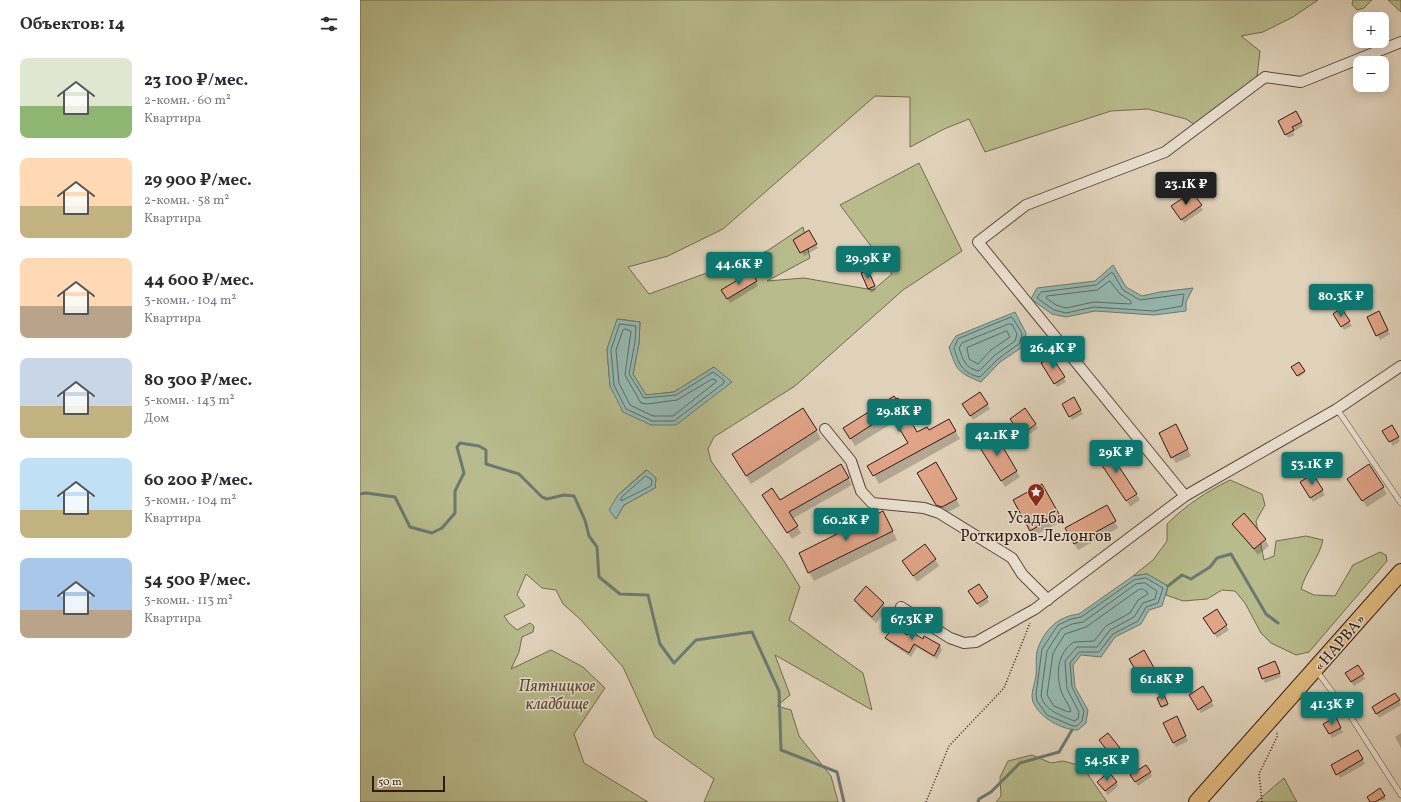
<!DOCTYPE html>
<html lang="ru">
<head>
<meta charset="utf-8">
<style>
	body { margin:0; font-family:Vollkorn,serif; background:#f2f2f3; color:#2b2b33; height:100vh; display:flex; flex-direction:column; font-size:15px; white-space:nowrap }
	* { box-sizing:border-box; margin:0 }
	p { font-size:13px; color:#7c7c81 }
	.icon { flex:none; width:22px; height:22px; fill:none; stroke:currentColor; stroke-width:2; stroke-linecap:round; stroke-linejoin:round }
	.map { position:relative; flex:1; overflow:hidden }
	.side { display:flex; flex-direction:column; background:#fff; width:360px }
	.side>* { flex:none }
	.controls { position:absolute; left:993px; top:12px; display:grid; gap:8px }
	.controls a { display:grid; place-items:center; width:36px; height:36px; border-radius:8px; background:#fff; box-shadow:0 2px 10px #0003; font-size:20px }
	.scale { position:absolute; left:12px; bottom:10px; width:73px; box-sizing:border-box; padding-left:4px; border:2px solid #311a11; border-top:0; font-size:11px; line-height:14px; white-space:nowrap; color:#311a11; -webkit-text-stroke:3px #ece2d3; paint-order:stroke }
	.price { position:absolute; translate:-50% -34px; padding:0 9px; border-radius:4px; background:#0f766e; color:#fff; font-size:13px; line-height:26px; filter:drop-shadow(0 1px 2px #0008) }
	.price::after { content:''; position:absolute; left:50%; top:24px; width:12px; height:9px; margin-left:-6px; background:inherit; clip-path:polygon(0 0,100% 0,50% 100%) }
	.price.selected { background:#222; color:#fff }
	ul { padding:0; list-style:none }
	li { display:flex; align-items:center; gap:12px; height:100px; padding:0 20px }
	li span { display:grid; place-items:center; flex:none; width:112px; height:80px; border-radius:8px; color:#555 }
	li>.icon { margin-inline-start:auto }
	span .icon { width:48px; height:48px; fill:#fffc; stroke-width:1 }
	li b { font-size:17px }
	h2 { display:flex; justify-content:space-between; align-items:center; height:48px; padding:0 20px; font-size:17px }
	main { display:flex; flex:1; min-height:0 }
	.map>svg:first-child { display:block }
	.green { fill:#b8bb8c; stroke:#746a4e; fill-rule:evenodd }
	.water { fill:#94b8b1; stroke:#6c7971 }
	.shadow { fill:#0003 }
	.lines { fill:none; stroke-linecap:round; stroke-linejoin:round }
	.shore { stroke:#626961; stroke-width:1 }
	.stream { stroke:#6c7971; stroke-width:3 }
	.building { fill:#e1a488; stroke:#311a11 }
	.service-casing { stroke:#5d483c; stroke-width:6 }
	.minor-casing { stroke:#5d483c; stroke-width:12 }
	.trunk-casing { stroke:#311a11; stroke-width:18 }
	.path { stroke:#311a11; stroke-width:1.5; stroke-dasharray:1 2; stroke-linecap:butt }
	.service { stroke:#ece2d3; stroke-width:5 }
	.minor { stroke:#ece2d3; stroke-width:10 }
	.trunk { stroke:#e0ba7e; stroke-width:16 }
	.labels { text-anchor:middle; stroke-width:3; stroke-linejoin:round; paint-order:stroke }
	.poi-label { font-size:16px; fill:#311a11; stroke:#ece2d3 }
	.street-label { font-size:16px; fill:#311a11; stroke:#ece2d3 }
	.park-label { font-size:16px; font-style:italic; fill:#5a4a36; stroke:#ece2d3 }
</style>
</head>
<body>
<main>
<section class="side">
<h2>Объектов: 14<svg class="icon" aria-label="filters" viewBox="0 0 24 24"><path d="M4 7h16M4 17h16"/><circle cx="9" cy="7" r="2"/><circle cx="15" cy="17" r="2"/></svg></h2>
<ul>
<li><span style="background:linear-gradient(#dfe7d0 60%,#8fb573 0)"><svg class="icon" aria-label="home" viewBox="0 0 24 24"><path d="M3 11l9-7 9 7M6 9v11h12V9"/></svg></span><div><b>23 100 ₽/мес.</b><p>2-комн. · 60 m²</p><p>Квартира</p></div></li>
<li><span style="background:linear-gradient(#ffd9b3 60%,#c2b280 0)"><svg class="icon" aria-label="home" viewBox="0 0 24 24"><path d="M3 11l9-7 9 7M6 9v11h12V9"/></svg></span><div><b>29 900 ₽/мес.</b><p>2-комн. · 58 m²</p><p>Квартира</p></div></li>
<li><span style="background:linear-gradient(#ffd9b3 60%,#b9a48a 0)"><svg class="icon" aria-label="home" viewBox="0 0 24 24"><path d="M3 11l9-7 9 7M6 9v11h12V9"/></svg></span><div><b>44 600 ₽/мес.</b><p>3-комн. · 104 m²</p><p>Квартира</p></div></li>
<li><span style="background:linear-gradient(#c9d6e8 60%,#c2b280 0)"><svg class="icon" aria-label="home" viewBox="0 0 24 24"><path d="M3 11l9-7 9 7M6 9v11h12V9"/></svg></span><div><b>80 300 ₽/мес.</b><p>5-комн. · 143 m²</p><p>Дом</p></div></li>
<li><span style="background:linear-gradient(#bfe0f5 65%,#c2b280 0)"><svg class="icon" aria-label="home" viewBox="0 0 24 24"><path d="M3 11l9-7 9 7M6 9v11h12V9"/></svg></span><div><b>60 200 ₽/мес.</b><p>3-комн. · 104 m²</p><p>Квартира</p></div></li>
<li><span style="background:linear-gradient(#a9c7e8 65%,#b9a48a 0)"><svg class="icon" aria-label="home" viewBox="0 0 24 24"><path d="M3 11l9-7 9 7M6 9v11h12V9"/></svg></span><div><b>54 500 ₽/мес.</b><p>3-комн. · 113 m²</p><p>Квартира</p></div></li>
</ul>
</section>
<div class="map">
<svg width="1041" height="802" viewBox="0 0 1041 802">
	<rect width="100%" height="100%" fill="#e1d3bb"/>
	<filter id="stains"><feTurbulence type="fractalNoise" baseFrequency=".005" numOctaves="4"/><feColorMatrix values="0 0 0 0 .2 0 0 0 0 .09 0 0 0 0 .02 0 0 0 .5 -.17"/></filter>
	<radialGradient id="worn" r=".72"><stop offset=".6" stop-color="#630" stop-opacity="0"/><stop offset="1" stop-color="#630" stop-opacity=".3"/></radialGradient>
	<g class="green">
		<path d="M0,0H958L933,17L903,32L881,36L900,51L897,77L835,125L826,119L788,109L751,111L625,152L609,119L584,129L550,147V97L515,96L363,229L308,256L268,267L289,294L407,251L443,227L450,258L407,281L444,278L513,290L532,274L480,205L559,163L602,251L543,290L435,386L354,437L348,449L351,461L424,561L440,587L429,620L503,673L512,710L415,655L430,695L417,706L431,710L439,736L471,776L478,802H344L354,779L295,737L263,667L220,619L203,604L196,590L182,588L166,574L157,595L165,606L144,616L149,623L157,630L170,623L174,626L173,632L162,637L159,652L151,669L191,650L223,667L245,688L214,734L224,763L288,802H0ZM258,319L280,322L279,343L273,374L286,395L314,392L354,367L291,425L250,386L247,349ZM286,470L296,478L295,488L264,505L256,519L258,495Z"/>
		<path d="M993,0H1012L1004,8L997,10L992,4Z"/>
		<path d="M1028,0H1041V12Z"/>
		<path d="M870,480L902,494L905,505L896,521L904,560L914,556L916,541L946,536L963,540C959,558 946,571 941,589L954,595L975,596L993,565L1020,552L1026,555L1027,561L949,652L936,655L911,643L901,633L885,603L875,591L862,590L847,599L823,601L806,595L808,586L787,574L773,576L793,560L807,541V524C826,505 846,492 870,480Z"/>
		<path d="M672,755L691,763L703,761L722,766L747,802H636L641,796L640,777L648,761Z"/>
		<path d="M924,778L937,802H896Z"/>
	</g>
	<g class="water">
		<path d="M753,265L766,287L782,296L800,292L833,288L826,302V311L794,315L735,311L706,317L692,314L671,299L677,288L735,281Z"/>
		<path d="M655,312L666,333L664,346L640,362L621,382C597,372 597,371 589,347L596,336Z"/>
		<path d="M257,319L280,322L279,343L273,374L286,395L314,392L354,367L372,382L316,425H291L263,412L250,386L247,349Z"/>
		<path d="M287,470L296,478L295,488L264,505L256,519L249,510L258,495Z"/>
		<path d="M787,574L808,586L802,606L789,610L781,624L755,637L741,657L721,655L713,665L715,687L728,710L726,723L718,730C702,730 680,718 673,702C670,694 675,684 676,675C677,667 675,656 678,648C685,629 699,616 719,614L773,576Z"/>
	</g>
	<g class="shadow">
		<path d="M936,112L943,126L933,132L935,135L928,138L919,121Z"/>
		<path d="M832,194L843,210L824,223L815,210Z"/>
		<path d="M449,232L458,248L444,256L434,240Z"/>
		<path d="M391,274L398,286L370,303L363,291Z"/>
		<path d="M510,275L516,290L511,293L508,288Z"/>
		<path d="M981,309L992,326L984,330L976,318Z"/>
		<path d="M1018,312L1030,334L1020,340L1008,318Z"/>
		<path d="M691,358L706,382L697,387L683,364Z"/>
		<path d="M939,364L945,373L939,377L932,368Z"/>
		<path d="M620,393L630,409L613,420L603,404Z"/>
		<path d="M534,398L557,434L568,432L589,420L600,439L519,484L509,466L549,444L536,421L495,446L484,428Z"/>
		<path d="M713,398L723,414L712,420L703,404Z"/>
		<path d="M654,424H675L678,428L664,438Z"/>
		<path d="M1032,426L1040,441L1033,446L1024,431Z"/>
		<path d="M456,430L461,439L391,484L378,463Z"/>
		<path d="M819,432L831,456L816,463L812,457Z"/>
		<path d="M633,434L660,477L645,487L618,443Z"/>
		<path d="M575,463L600,506L586,513L581,511L558,473Z"/>
		<path d="M481,466L492,485L432,519L441,533L432,539L407,502L420,501Z"/>
		<path d="M952,475L965,495L953,502L941,482Z"/>
		<path d="M682,485L702,521L674,536L654,501Z"/>
		<path d="M992,485L1023,487L1027,494L1007,507Z"/>
		<path d="M777,495L780,500L770,507L767,502Z"/>
		<path d="M746,506L758,528L718,550L706,529Z"/>
		<path d="M528,521L537,540L454,581L449,572Z"/>
		<path d="M873,524L905,539L909,546L898,555Z"/>
		<path d="M575,559L579,566L557,582L543,562Z"/>
		<path d="M506,588L523,604L527,610L516,623L499,607L495,600Z"/>
		<path d="M612,595L627,598L629,602L620,608Z"/>
		<path d="M856,611L869,630L857,638L847,623Z"/>
		<path d="M547,636L563,640L565,637L580,646L582,650L577,659L557,647L551,657L529,642L526,638Z"/>
		<path d="M784,652L801,681L787,689L771,659Z"/>
		<path d="M915,662L921,677L905,683L903,679Z"/>
		<path d="M998,666L1005,679L994,686L986,673Z"/>
		<path d="M843,688L854,706L841,713L830,695Z"/>
		<path d="M1035,694L1041,705L1019,718L1013,707Z"/>
		<path d="M803,696L808,706L802,708L798,699Z"/>
		<path d="M975,719L983,732L972,738L965,725Z"/>
		<path d="M819,722L828,741L816,747L814,743Z"/>
		<path d="M1041,733V748L1035,737Z"/>
		<path d="M740,740L767,758L769,762L761,768Z"/>
		<path d="M998,751L1005,764L980,778L972,765Z"/>
		<path d="M786,766L792,776L778,786L772,776Z"/>
		<path d="M756,782L758,786L748,795L741,786Z"/>
		<path d="M1020,789L1026,800L1011,802Z"/>
	</g>
	<g class="lines">
		<g class="shore">
			<path d="M751,273H753L763,290L780,300L824,294L822,306L794,311L734,307L706,313L694,310L677,298L681,292L736,285Z"/>
			<path d="M750,281L760,294L771,301V304L734,302L706,308L696,305L686,298L687,296L737,290Z"/>
			<path d="M652,317L662,333L660,343L638,359L620,377C603,374 598,363 594,348L598,339Z"/>
			<path d="M260,324L276,326L275,342L269,374L284,398L316,395L353,372L364,380V383L314,421H292L266,409L254,385L251,350Z"/>
			<path d="M649,324H652L657,334L655,341L635,355L619,371C605,368 603,360 599,348L602,343Z"/>
			<path d="M265,329L271,331L265,375L281,403L287,404L317,400L352,379L356,380V382L313,416H293L270,405L259,383L256,350L263,330Z"/>
			<path d="M647,331L650,337L631,350L618,364L609,359L607,348Z"/>
			<path d="M286,476L292,480L291,486L261,501V498Z"/>
			<path d="M786,578L803,588L798,603L786,607L778,621L753,634L739,652H719L710,663L712,687L724,711L722,721L717,726H713L687,715L677,701L676,694L682,649L698,625L711,619L721,617L774,580Z"/>
			<path d="M785,583L797,591L795,599L783,603L774,617L750,630L737,647H717L705,661L707,689L719,712L718,719L714,721C701,715 684,711 681,695L687,651L701,629L712,624L723,622L776,584Z"/>
			<path d="M783,589L787,592L788,594L778,600L770,613L746,626L734,641L714,642C697,653 696,673 701,691C703,698 709,704 711,711L708,712L694,706L687,695L693,653L705,634L726,627L778,590Z"/>
		</g>
		<g class="stream">
			<path d="M0,494L6,493L35,497L50,527L72,533L82,528L95,513V491L104,473L97,447L100,443L119,446L126,450V464L159,474L182,497L187,499L204,495L214,496L225,520L229,536L237,547L239,577L260,594L288,595L300,644L314,663L336,640L392,632L419,691L421,750L477,772L484,802"/>
			<path d="M808,586L822,575L831,579L850,567L857,558L871,554L906,614L918,623"/>
			<path d="M618,802L619,799L631,792L660,763L699,752L712,730"/>
		</g>
	</g>
	<g class="building">
		<path d="M936,111L942,122L932,127L934,130L925,135L918,121Z"/>
		<path d="M832,192L842,205L821,220L811,206Z"/>
		<path d="M449,230L457,244L440,253L433,240Z"/>
		<path d="M508,270L515,286L508,289L501,273Z"/>
		<path d="M391,272L397,281L367,299L361,290Z"/>
		<path d="M981,308L990,321L981,327L973,314Z"/>
		<path d="M1019,311L1028,330L1016,336L1007,317Z"/>
		<path d="M692,357L705,377L694,384L681,363Z"/>
		<path d="M939,362L945,371L937,376L931,367Z"/>
		<path d="M620,392L628,404L610,416L602,404Z"/>
		<path d="M534,396L536,399L538,398L557,432L567,427L569,430L589,419L596,431L513,476L507,466L548,443L530,413L490,439L483,428Z"/>
		<path d="M714,397L721,410L709,417L702,404Z"/>
		<path d="M443,408L457,430L386,476L372,454Z"/>
		<path d="M665,408L676,424L661,435L650,419Z"/>
		<path d="M816,424L828,449L811,458L799,433Z"/>
		<path d="M1032,425L1039,437L1029,442L1022,431Z"/>
		<path d="M634,432L657,471L641,481L617,443Z"/>
		<path d="M746,447L777,494L766,501L735,455Z"/>
		<path d="M576,462L597,499L582,507L576,505L557,473Z"/>
		<path d="M481,464L489,478L429,512L438,526L427,533L402,495L412,488L420,500Z"/>
		<path d="M1009,464L1024,487L1002,501L987,479Z"/>
		<path d="M953,474L963,490L950,498L940,482Z"/>
		<path d="M682,484L699,514L670,531L653,500Z"/>
		<path d="M747,505L756,521L714,544L705,528Z"/>
		<path d="M523,511L533,531L448,573L439,553Z"/>
		<path d="M884,513L906,539L894,549L872,524Z"/>
		<path d="M565,544L576,559L553,576L542,561Z"/>
		<path d="M619,584L628,597L617,604L608,591Z"/>
		<path d="M506,586L524,603L512,617L494,600Z"/>
		<path d="M857,609L867,625L854,634L843,618Z"/>
		<path d="M534,626L547,635L550,631L563,639L564,636L580,645L574,656L554,644L549,653L525,638Z"/>
		<path d="M784,650L798,675L783,683L769,659Z"/>
		<path d="M915,661L920,673L902,679L898,668Z"/>
		<path d="M998,665L1004,674L991,682L985,673Z"/>
		<path d="M843,686L852,701L838,710L829,695Z"/>
		<path d="M1035,693L1040,700L1016,714L1012,707Z"/>
		<path d="M804,695L808,704L801,707L797,698Z"/>
		<path d="M817,716L826,736L813,743L803,723Z"/>
		<path d="M976,717L981,728L969,734L963,724Z"/>
		<path d="M748,733L768,758L758,765L739,740Z"/>
		<path d="M998,750L1003,759L976,775L971,765Z"/>
		<path d="M786,765L791,772L775,782L770,775Z"/>
		<path d="M749,772L757,782L745,791L737,782Z"/>
		<path d="M1020,788L1025,796L1015,802H1010L1007,797Z"/>
	</g>
	<g class="lines">
		<g class="service-casing">
			<g id="service">
				<path d="M977,409L1041,503"/>
				<path d="M956,670L991,717L1041,795"/>
			</g>
		</g>
		<g class="minor-casing">
			<g id="minor">
				<path d="M465,429L491,461L501,491L512,503L564,508L579,513L652,558L662,574L688,600"/>
				<path d="M825,496L618,242L666,205L805,152L905,77L941,82L1041,42"/>
				<path d="M541,607L590,638L604,643L616,642L675,609L825,496L977,409L1041,366"/>
			</g>
		</g>
		<g class="trunk-casing">
			<path id="trunk" d="M837,802L1041,572"/>
		</g>
		<g class="path">
			<path d="M566,802L589,746L644,688L670,623"/>
			<path d="M902,802L899,774L917,737V731"/>
		</g>
		<use href="#service" class="service"/>
		<use href="#minor" class="minor"/>
		<use href="#trunk" class="trunk"/>
	</g>
	<defs>
		<g id="sight-pin" transform="scale(0.9)"><path d="M0 17L-7.5 6A9.5 9.5 0 1 1 7.5 6Z" fill="#8f2418" stroke="#ece2d3"/><path d="M0-6L1.8-2.2L6-1.7L2.9 1.2L3.7 5.4L0 3.3L-3.7 5.4L-2.9 1.2L-6-1.7L-1.8-2.2Z" fill="#fff"/></g>
	</defs>
	<g fill-rule="evenodd">
		<use href="#sight-pin" x="676" y="492"/>
	</g>
	<g class="labels">
		<g class="poi-label">
			<text x="676" y="523">Усадьба<tspan x="676" dy="18">Роткирхов-Лелонгов</tspan></text>
		</g>
		<g class="street-label">
			<text transform="translate(979 642) rotate(-49)" y="6">«НАРВА»</text>
		</g>
		<g class="park-label">
			<text x="197" y="691">Пятницкое<tspan x="197" dy="18">кладбище</tspan></text>
		</g>
	</g>
	<rect width="100%" height="100%" filter="url(#stains)"/>
	<rect width="100%" height="100%" fill="url(#worn)"/>
</svg>
<div class="controls">
<a>+</a>
<a>−</a>
</div>
<div class="scale">50 m</div>
<b class="price selected" style="left:826px;top:206px">23.1K ₽</b>
<b class="price" style="left:508px;top:280px">29.9K ₽</b>
<b class="price" style="left:379px;top:286px">44.6K ₽</b>
<b class="price" style="left:981px;top:318px">80.3K ₽</b>
<b class="price" style="left:693px;top:370px">26.4K ₽</b>
<b class="price" style="left:539px;top:433px">29.8K ₽</b>
<b class="price" style="left:637px;top:457px">42.1K ₽</b>
<b class="price" style="left:756px;top:474px">29K ₽</b>
<b class="price" style="left:952px;top:486px">53.1K ₽</b>
<b class="price" style="left:486px;top:542px">60.2K ₽</b>
<b class="price" style="left:552px;top:641px">67.3K ₽</b>
<b class="price" style="left:802px;top:701px">61.8K ₽</b>
<b class="price" style="left:972px;top:726px">41.3K ₽</b>
<b class="price" style="left:747px;top:782px">54.5K ₽</b>
</div>
</main>
</body>
</html>
